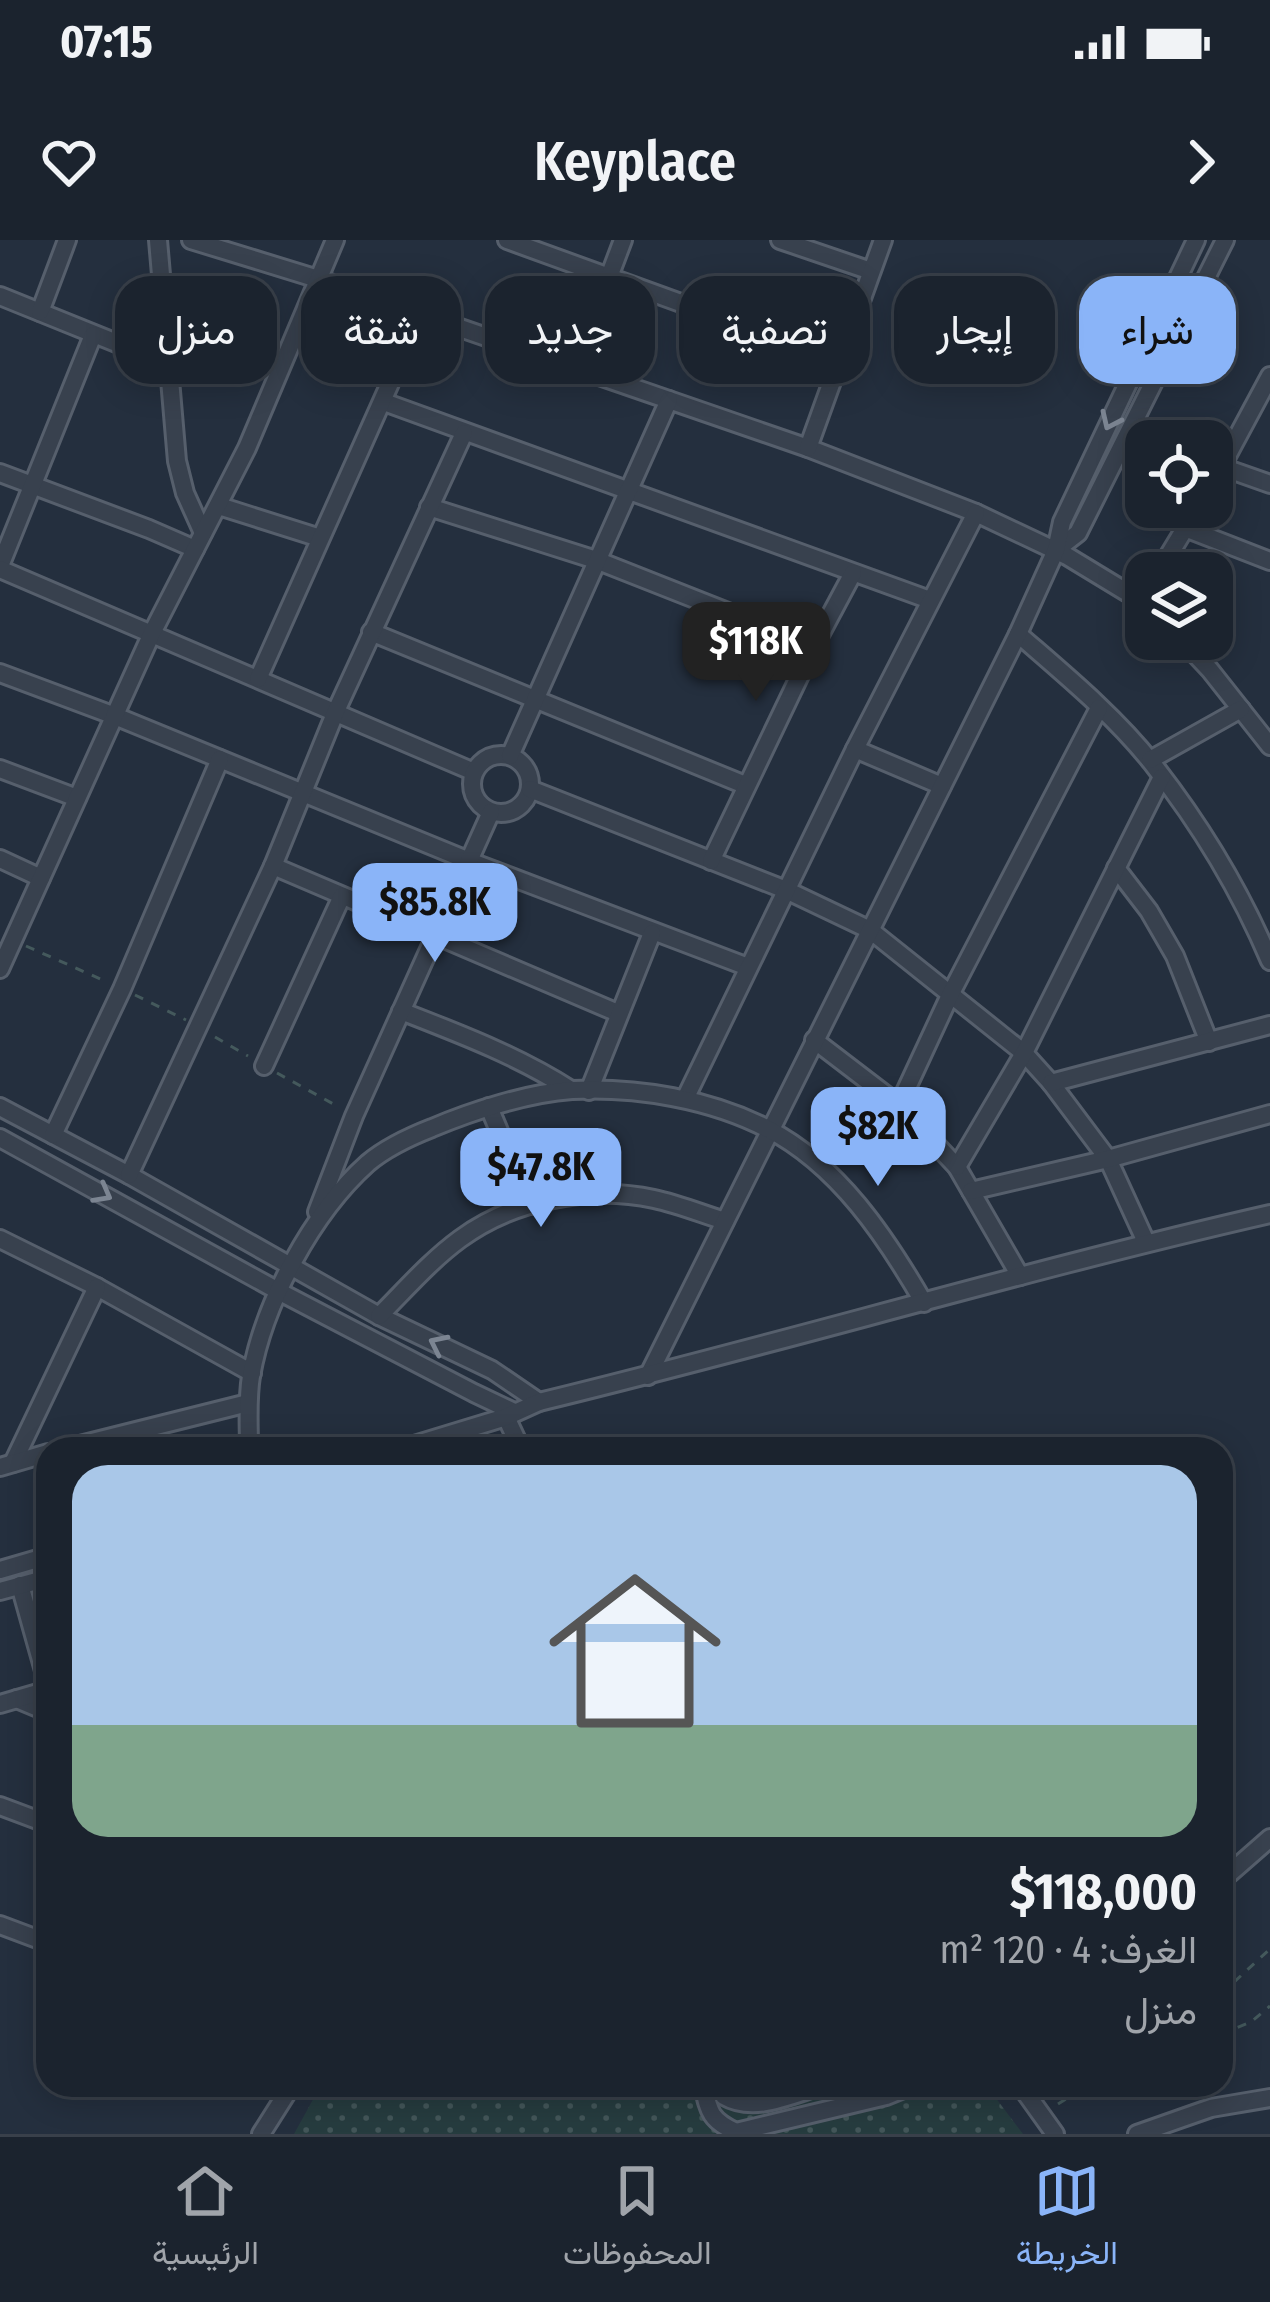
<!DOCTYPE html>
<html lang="ar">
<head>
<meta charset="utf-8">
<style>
	body { margin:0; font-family:"Fira Sans Condensed",Vazirmatn,sans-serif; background:#282f3a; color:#f1f3f6; direction:rtl; height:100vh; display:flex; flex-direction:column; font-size:45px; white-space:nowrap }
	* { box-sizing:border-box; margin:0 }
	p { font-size:39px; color:#a0a4aa }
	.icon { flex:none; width:66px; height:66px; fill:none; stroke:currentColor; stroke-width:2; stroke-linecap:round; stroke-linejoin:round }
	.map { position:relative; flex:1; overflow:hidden; direction:ltr }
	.sheet { position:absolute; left:36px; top:1197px; width:1197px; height:660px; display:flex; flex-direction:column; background:#1b232e; border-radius:36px; box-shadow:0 6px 30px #0003,0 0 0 3px #39404a; direction:rtl }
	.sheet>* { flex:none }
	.hud { position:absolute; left:36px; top:36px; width:1200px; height:108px; direction:rtl; display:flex; gap:24px }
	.tools { position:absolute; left:1125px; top:180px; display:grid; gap:24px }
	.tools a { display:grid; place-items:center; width:108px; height:108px; border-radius:24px; background:#1b232e; box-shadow:0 6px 30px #0003,0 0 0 3px #39404a; font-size:60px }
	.price { position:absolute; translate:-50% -102px; padding:0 27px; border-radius:24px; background:#8ab4f8; color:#111; font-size:39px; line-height:78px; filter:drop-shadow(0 3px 6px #0008) }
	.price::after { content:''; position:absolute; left:50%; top:72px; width:36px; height:27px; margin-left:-18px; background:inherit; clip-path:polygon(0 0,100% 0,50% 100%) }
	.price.on { background:#222; color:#fff }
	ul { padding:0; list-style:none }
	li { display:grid; align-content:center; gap:24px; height:636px; padding:0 36px }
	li+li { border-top:3px solid #39404a }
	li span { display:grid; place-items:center; height:372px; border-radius:36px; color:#555 }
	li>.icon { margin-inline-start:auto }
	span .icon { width:216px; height:216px; fill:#fffc; stroke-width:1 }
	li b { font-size:51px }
	.chip { padding:0 42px; border-radius:36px; background:#1b232e; box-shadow:0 6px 30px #0003,0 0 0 3px #39404a; font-size:42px; line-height:108px }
	.chip.on { background:#8ab4f8; color:#111 }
	.status { display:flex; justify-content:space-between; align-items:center; height:84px; padding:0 60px; background:#1b232e; direction:ltr }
	.status svg { height:33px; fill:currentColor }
	header { display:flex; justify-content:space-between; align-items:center; height:156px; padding:0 36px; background:#1b232e; font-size:54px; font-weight:600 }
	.menu { display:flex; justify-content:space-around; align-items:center; height:168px; border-top:3px solid #39404a; background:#1b232e; font-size:33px; color:#a0a4aa }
	.menu a { display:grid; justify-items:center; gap:6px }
	.menu .on { color:#8ab4f8 }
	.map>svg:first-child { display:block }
	.grass { fill:url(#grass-dots) }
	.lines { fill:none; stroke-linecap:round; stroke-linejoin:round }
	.street-casing { stroke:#565f6c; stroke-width:22 }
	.path { stroke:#44595c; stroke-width:3; stroke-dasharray:9 9; stroke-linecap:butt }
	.street { stroke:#38414e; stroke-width:16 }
	.oneway { stroke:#7c8592 }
</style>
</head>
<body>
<div class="status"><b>07:15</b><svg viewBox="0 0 49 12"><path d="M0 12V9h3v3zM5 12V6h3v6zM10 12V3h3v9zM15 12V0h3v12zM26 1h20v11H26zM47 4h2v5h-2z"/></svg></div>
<header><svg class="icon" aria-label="forward" viewBox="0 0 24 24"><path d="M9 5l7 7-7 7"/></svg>Keyplace<svg class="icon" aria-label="heart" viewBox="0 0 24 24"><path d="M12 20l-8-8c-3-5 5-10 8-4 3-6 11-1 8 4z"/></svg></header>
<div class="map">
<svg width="1270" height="1894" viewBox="0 0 1270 1894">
	<defs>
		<pattern id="grass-dots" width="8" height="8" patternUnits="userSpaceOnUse" patternTransform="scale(3)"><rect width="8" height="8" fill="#263c3f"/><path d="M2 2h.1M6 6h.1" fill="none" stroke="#435659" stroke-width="1.8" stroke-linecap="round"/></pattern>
	</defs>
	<rect width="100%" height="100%" fill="#242f3e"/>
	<path class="grass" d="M321,1845H986L1023,1894H294Z"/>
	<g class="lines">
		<g class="street-casing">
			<g id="street">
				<path d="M158,0L177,221L185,253L203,293"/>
				<path d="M191,0L318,39L808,208L976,273L1067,316L1146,364"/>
				<path d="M507,0L838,120"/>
				<path d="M780,0L871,31"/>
				<path d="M0,56L119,104L142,108L165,103"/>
				<path d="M40,72L67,0"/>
				<path d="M575,127L623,0"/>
				<path d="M384,162L930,360"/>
				<path d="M808,208L883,0"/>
				<path d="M1222,227L1270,244"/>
				<path d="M0,233L149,289L195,309"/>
				<path d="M1212,244L1270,136"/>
				<path d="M219,266L320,298"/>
				<path d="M429,267L596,320L814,406"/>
				<path d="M1185,288L1270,321"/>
				<path d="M1056,310L1078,293L1225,0"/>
				<path d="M0,326L93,95"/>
				<path d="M0,329L474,532"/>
				<path d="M1158,333L1198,267"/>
				<path d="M371,392L745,545"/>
				<path d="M1018,394C1064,434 1114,475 1152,523C1200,584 1240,650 1270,721"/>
				<path d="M1181,399L1210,430L1270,506"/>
				<path d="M0,433L115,476L469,621L748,727"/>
				<path d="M258,439L420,76"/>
				<path d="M855,509L942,546"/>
				<circle cx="501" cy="544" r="29"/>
				<path d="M510,516L669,160"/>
				<path d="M1150,520L1241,469"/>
				<path d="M0,529L77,558"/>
				<path d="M530,549L786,650L870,690L1024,813L1051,843L1108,919L1146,1002"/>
				<path d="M0,619L41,638"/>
				<path d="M711,621L814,406L853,333"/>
				<path d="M273,626L618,773"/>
				<path d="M1116,628L1149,671L1175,716L1209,802"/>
				<path d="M0,729L152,393L247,208L335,0"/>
				<path d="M401,771C460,794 518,816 571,850"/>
				<path d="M814,800L899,865L957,927L1020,1036"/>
				<path d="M264,826L342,656"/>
				<path d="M1051,843L1270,785"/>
				<path d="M589,851L652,693"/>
				<path d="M685,859L855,509L976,273"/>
				<path d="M899,865L951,753L1099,468"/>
				<path d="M0,867L129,935L379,1076L492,1130L539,1162"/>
				<path d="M489,867L530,965"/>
				<path d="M53,895L122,749L220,519"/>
				<path d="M0,898L280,1052L474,1153L514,1172"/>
				<path d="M957,927L1024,813L1162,537"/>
				<path d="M129,935L273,626L336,471L464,193"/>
				<path d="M971,951L1108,919L1270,874"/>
				<path d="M317,972L354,876L491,572"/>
				<path d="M0,999L97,1047L252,1133"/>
				<path d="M379,1076C405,1050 430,1021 460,999C513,960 589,945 654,959C678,964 702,974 725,981"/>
				<path d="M648,1136L1018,394L1056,310L1062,282L1196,0"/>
				<path d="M506,1177L521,1209"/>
				<path d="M64,1209L248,1163"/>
				<path d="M249,1209C249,1185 247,1160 251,1136C264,1063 312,973 368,923C387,907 409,897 432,888C472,871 528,853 572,850C637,847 710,859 768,889C838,925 886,997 924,1063"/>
				<path d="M401,1209L506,1177L539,1162C783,1103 1025,1030 1270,974"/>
				<path d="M495,1209L517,1201"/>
				<path d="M13,1223L97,1047"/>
				<path d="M0,1227L48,1213"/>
				<path d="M0,1330L48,1316"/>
				<path d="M20,1345L48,1445"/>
				<path d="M0,1351L48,1338"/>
				<path d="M17,1459L48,1472"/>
				<path d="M0,1464L48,1450"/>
				<path d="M0,1566L48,1584"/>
				<path d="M1221,1641L1270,1598"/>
				<path d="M0,1685L48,1703"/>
				<path d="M703,1845C709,1872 710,1880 736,1892L886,1856L913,1845"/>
				<path d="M722,1845L724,1856C755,1874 792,1854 824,1845"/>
				<path d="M1020,1845L1055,1894"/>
				<path d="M261,1894L292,1845"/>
				<path d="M1137,1894L1211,1868L1270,1858"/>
			</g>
		</g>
		<g class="path">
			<path d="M26,706L105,741"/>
			<path d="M135,755L186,780"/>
			<path d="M215,797L248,816"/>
			<path d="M277,833L337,866"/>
			<path d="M1221,1754L1270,1709"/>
			<path d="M1221,1794L1251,1782L1270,1766"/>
			<path d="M1058,1864L1088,1845"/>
		</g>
		<use href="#street" class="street"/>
	</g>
	<defs><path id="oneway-chevron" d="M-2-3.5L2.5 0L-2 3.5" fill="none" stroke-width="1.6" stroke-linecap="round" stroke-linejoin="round" transform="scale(3)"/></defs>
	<g class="oneway">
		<use href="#oneway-chevron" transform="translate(1110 181) rotate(115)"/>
		<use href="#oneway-chevron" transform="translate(103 954) rotate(29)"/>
		<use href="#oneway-chevron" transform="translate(438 1104) rotate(-154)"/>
	</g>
</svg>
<div class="tools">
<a><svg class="icon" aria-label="locate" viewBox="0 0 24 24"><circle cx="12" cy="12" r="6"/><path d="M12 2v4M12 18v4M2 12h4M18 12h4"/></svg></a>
<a><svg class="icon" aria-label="layers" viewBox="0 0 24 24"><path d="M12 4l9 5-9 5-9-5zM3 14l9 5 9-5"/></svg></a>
</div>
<b class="price on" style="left:756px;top:464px">$118K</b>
<b class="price" style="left:435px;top:725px">$85.8K</b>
<b class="price" style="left:878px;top:949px">$82K</b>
<b class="price" style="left:541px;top:990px">$47.8K</b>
<div class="hud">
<a class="chip on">شراء</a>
<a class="chip">إيجار</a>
<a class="chip">تصفية</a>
<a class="chip">جديد</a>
<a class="chip">شقة</a>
<a class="chip">منزل</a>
</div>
<section class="sheet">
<ul>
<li><span style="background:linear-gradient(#a9c7e8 70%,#7fa58c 0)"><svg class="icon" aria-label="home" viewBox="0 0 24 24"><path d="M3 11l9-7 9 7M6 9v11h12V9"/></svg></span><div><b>$118,000</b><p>الغرف: 4 · 120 m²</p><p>منزل</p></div></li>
</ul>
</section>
</div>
<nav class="menu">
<a class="on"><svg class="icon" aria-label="map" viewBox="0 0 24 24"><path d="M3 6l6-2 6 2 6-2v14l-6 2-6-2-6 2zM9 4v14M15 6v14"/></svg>الخريطة</a>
<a><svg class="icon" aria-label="saved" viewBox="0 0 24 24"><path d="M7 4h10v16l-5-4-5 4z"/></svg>المحفوظات</a>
<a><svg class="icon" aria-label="home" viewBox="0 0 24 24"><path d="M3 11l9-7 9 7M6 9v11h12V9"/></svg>الرئيسية</a>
</nav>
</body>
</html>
